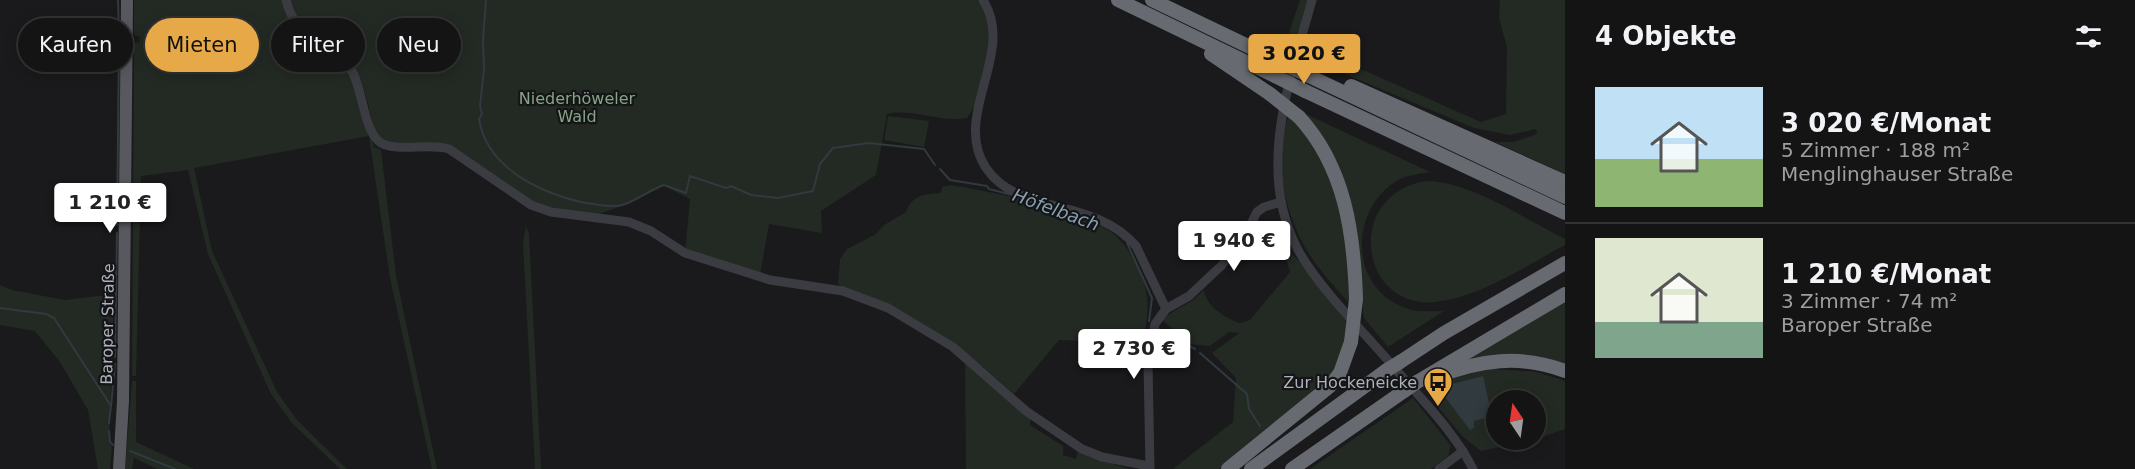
<!DOCTYPE html>
<html lang="de">
<head>
<meta charset="utf-8">
<style>
	body { margin:0; font-family:"DejaVu Sans",sans-serif; background:#212122; color:#f1f3f6; height:100vh; display:flex; flex-direction:column; font-size:22px; white-space:nowrap }
	* { box-sizing:border-box; margin:0 }
	p { font-size:20px; color:#9d9ea0 }
	.icon { flex:none; width:33px; height:33px; fill:none; stroke:currentColor; stroke-width:2; stroke-linecap:round; stroke-linejoin:round }
	.map { position:relative; flex:1; overflow:hidden }
	.side { display:flex; flex-direction:column; background:#141415; width:570px }
	.side>* { flex:none }
	.top-card { position:absolute; left:18px; top:18px; width:570px; height:54px; display:flex; gap:12px }
	.needle { width:39px; rotate:347deg }
	.buttons { position:absolute; left:1486px; top:390px; display:grid; gap:12px }
	.buttons a { display:grid; place-items:center; width:60px; height:60px; border-radius:50%; background:#141415; box-shadow:0 3px 15px #0003,0 0 0 2px #333334; font-size:30px }
	.price { position:absolute; translate:-50% -51px; padding:0 14px; border-radius:6px; background:#fff; color:#222; font-size:20px; line-height:39px; filter:drop-shadow(0 2px 3px #0008) }
	.price::after { content:''; position:absolute; left:50%; top:36px; width:18px; height:14px; margin-left:-9px; background:inherit; clip-path:polygon(0 0,100% 0,50% 100%) }
	.price.active { background:#e7a947; color:#111 }
	ul { padding:0; list-style:none }
	li { display:flex; align-items:center; gap:18px; height:150px; padding:0 30px }
	li+li { border-top:2px solid #333334 }
	li span { display:grid; place-items:center; flex:none; width:168px; height:120px; border-radius:0px; color:#555 }
	li>.icon { margin-inline-start:auto }
	span .icon { width:72px; height:72px; fill:#fffc; stroke-width:1 }
	li b { font-size:26px }
	h2 { display:flex; justify-content:space-between; align-items:center; height:72px; padding:0 30px; font-size:26px }
	.tag { padding:0 21px; border-radius:27px; background:#141415; box-shadow:0 3px 15px #0003,0 0 0 2px #333334; font-size:21px; line-height:54px }
	.tag.active { background:#e7a947; color:#111 }
	main { display:flex; flex:1; min-height:0 }
	.map>svg:first-child { display:block }
	.green { fill:#222a23 }
	.water { fill:#303a3f }
	.lines { fill:none; stroke-linecap:round; stroke-linejoin:round }
	.stream { stroke:#303a3f; stroke-width:2 }
	.minor { stroke:#3b3c41; stroke-width:9 }
	.major { stroke:#57595f; stroke-width:12 }
	.highway { stroke:#676b71; stroke-width:14 }
	.highway-bridge { stroke:#676b71; stroke-width:14 }
	.labels { text-anchor:middle; stroke-width:4.5; stroke-linejoin:round; paint-order:stroke }
	.park-label { font-size:16px; fill:#86a486; stroke:#151517 }
	.street-label { font-size:16px; fill:#adb2bb; stroke:#151517 }
	.poi-label { font-size:16px; fill:#adb2bb; stroke:#151517; text-anchor:end }
	.water-label { font-size:18px; font-style:italic; fill:#87a1b3; stroke:#151517 }
</style>
</head>
<body>
<main>
<div class="map">
<svg width="1565" height="469" viewBox="0 0 1565 469">
	<rect width="100%" height="100%" fill="#1a1a1c"/>
	<g class="green">
		<path d="M134,0H282L286,13L301,35L347,68L374,147L381,150L396,276L437,469H432L390,278L369,136L194,168L212,251L277,392L297,420L347,469H340L292,423L271,394L208,254L188,170L141,176L136,376H132L134,43L140,42L139,36L134,35Z"/>
		<path d="M289,0H978L986,11L990,30L989,51L977,102L967,118C940,123 914,108 887,114L876,175L821,211L822,233L769,224L760,274L685,253L690,199L664,186L632,202L591,217L545,211L443,143L409,144L384,141L376,133C370,114 363,77 351,62C331,38 299,37 289,0Z"/>
		<path d="M1300,0H1308L1296,40L1288,36Z"/>
		<path d="M1500,0H1565V174L1495,142H1514L1537,134L1536,129L1510,135L1474,128L1309,59L1311,47L1481,122L1506,114L1507,47L1499,18Z"/>
		<path d="M1297,110L1430,172C1419,174 1408,175 1398,180C1350,208 1348,285 1403,307C1416,313 1430,311 1444,311L1388,347L1364,318L1353,216L1347,188L1337,161L1322,138Z"/>
		<path d="M1289,115C1299,127 1311,138 1319,150C1345,189 1349,258 1349,303C1336,288 1322,273 1311,257C1285,218 1272,159 1289,115Z"/>
		<path d="M888,116L929,121L924,147L884,140Z"/>
		<path d="M1427,181C1472,182 1525,219 1565,239V245C1525,266 1482,297 1436,302C1358,310 1344,193 1427,181Z"/>
		<path d="M950,185C986,190 1092,213 1116,236C1131,250 1145,277 1147,297C1149,311 1145,328 1144,343L1118,342L1140,347V367L1113,362L1117,342L1059,340L1014,394C961,346 909,308 841,287L838,283L840,259L847,249L876,234L884,225L906,212C912,195 925,194 941,193L942,187Z"/>
		<path d="M526,226L529,234L541,469H535L523,243Z"/>
		<path d="M1282,245L1297,259L1345,316L1348,339L1334,371L1292,411L1219,469H1173L1233,422L1236,378L1212,353L1239,333L1229,332L1210,346L1190,344L1161,319L1193,300L1204,290C1206,306 1224,317 1239,323L1250,320L1290,272Z"/>
		<path d="M0,285L12,290L65,300L114,294L109,443L112,446L110,469H98L88,410L60,362L35,331L0,325Z"/>
		<path d="M1565,301V368L1553,364L1450,368Z"/>
		<path d="M965,360L1030,418V425L1063,446V455L1076,459L1078,450L1089,457L1130,469H966Z"/>
		<path d="M1493,369L1537,372L1565,381V429L1536,439V400H1497V440H1533L1481,451L1462,436L1424,390L1456,375Z"/>
		<path d="M132,381H136V442L194,469H157L134,458L132,469H125Z"/>
		<path d="M1413,398L1451,446L1448,456L1431,469H1310Z"/>
	</g>
	<path class="water" d="M1483,376L1491,412L1486,418L1474,421V428L1470,430L1442,393L1444,386Z"/>
	<g class="lines">
		<g class="stream">
			<path d="M118,0L119,37"/>
			<path d="M486,0L483,39L484,69L480,106L482,114L479,119C487,168 539,192 581,202C593,204 610,208 622,205C636,201 649,190 664,185L686,193L690,176L726,188L731,186L751,195L778,198L813,191L820,164L833,148L869,143L924,149L935,165"/>
			<path d="M940,169L950,180L987,186L989,189L1012,195"/>
			<path d="M117,225L119,44"/>
			<path d="M1127,243L1152,298L1149,321"/>
			<path d="M0,308L46,314L54,318L111,406L109,423"/>
			<path d="M1158,329L1195,349"/>
			<path d="M1200,353L1247,394L1249,409L1260,426"/>
			<path d="M115,357L117,233"/>
			<path d="M111,406L115,364"/>
			<path d="M109,431L110,442L113,445"/>
			<path d="M130,451L175,469"/>
		</g>
		<g class="minor">
			<path d="M286,0C296,42 330,38 350,68C363,86 363,132 381,143C398,152 428,143 449,149L531,205L551,212L629,222L651,231L685,253L770,280L843,291L888,308L953,347L1026,411L1082,449L1102,457L1149,466"/>
			<path d="M983,0C1017,53 951,115 986,168C1018,216 1093,196 1136,246L1166,309"/>
			<path d="M1312,0C1290,80 1256,169 1297,248C1318,288 1368,336 1398,372C1424,402 1455,433 1473,469"/>
			<path d="M1150,469L1148,363L1155,324L1166,309L1189,296L1221,266L1243,239L1257,212L1264,207L1281,202"/>
			<path d="M1439,469L1463,451"/>
		</g>
		<path class="major" d="M119,469L123,401L127,0"/>
		<g class="highway">
			<path d="M1118,0L1275,76"/>
			<path d="M1152,0L1279,61"/>
			<path d="M1211,54L1270,94"/>
			<path d="M1309,76L1565,197"/>
			<path d="M1351,86L1565,182"/>
			<path d="M1305,91L1565,213"/>
			<path d="M1299,117C1345,167 1354,233 1356,299"/>
			<path d="M1400,362L1444,333L1565,263"/>
			<path d="M1436,377C1479,360 1521,354 1565,371"/>
			<path d="M1417,382L1565,294"/>
			<path d="M1228,469L1330,386L1340,373L1351,342"/>
			<path d="M1251,469L1387,370"/>
			<path d="M1292,469L1404,391"/>
		</g>
		<g class="highway-bridge">
			<path d="M1279,61L1309,76"/>
			<path d="M1275,76L1305,91"/>
			<path d="M1270,94L1299,117"/>
			<path d="M1351,342L1356,299"/>
			<path d="M1387,370L1400,362"/>
			<path d="M1404,391L1417,382"/>
		</g>
	</g>
	<defs>
		<g id="bus-pin" transform="scale(1.5)"><path d="M0 17L-7.5 6A9.5 9.5 0 1 1 7.5 6Z" fill="#e7a947" stroke="#151517"/><path d="M-5-6H5V4H4V6H2V4H-2V6H-4V4H-5ZM-3.5-4V0h7V-4ZM-3.5 1.2v1.5H-2V1.2ZM2 1.2v1.5H3.5V1.2Z" fill="#111"/></g>
	</defs>
	<g fill-rule="evenodd">
		<use href="#bus-pin" x="1438" y="382"/>
	</g>
	<g class="labels">
		<g class="park-label">
			<text x="577" y="104">Niederhöweler<tspan x="577" dy="18">Wald</tspan></text>
		</g>
		<g class="street-label">
			<text transform="translate(107 324) rotate(-89)" y="6">Baroper Straße</text>
		</g>
		<g class="poi-label">
			<text x="1417" y="388">Zur Hockeneicke</text>
		</g>
		<g class="water-label">
			<text transform="translate(1056 210) rotate(20)" y="6">Höfelbach</text>
		</g>
	</g>
</svg>
<div class="buttons">
<a><svg class="needle" viewBox="-14 -14 28 28"><path d="M0-13l5 13h-10z" fill="#e53935"/><path d="M0 13l5-13h-10z" fill="#9d9ea0"/></svg></a>
</div>
<b class="price active" style="left:1304px;top:85px">3 020 €</b>
<b class="price" style="left:110px;top:234px">1 210 €</b>
<b class="price" style="left:1234px;top:272px">1 940 €</b>
<b class="price" style="left:1134px;top:380px">2 730 €</b>
<div class="top-card">
<a class="tag">Kaufen</a>
<a class="tag active">Mieten</a>
<a class="tag">Filter</a>
<a class="tag">Neu</a>
</div>
</div>
<section class="side">
<h2>4 Objekte<svg class="icon" aria-label="filters" viewBox="0 0 24 24"><path d="M4 7h16M4 17h16"/><circle cx="9" cy="7" r="2"/><circle cx="15" cy="17" r="2"/></svg></h2>
<ul>
<li><span style="background:linear-gradient(#bfe0f5 60%,#8fb573 0)"><svg class="icon" aria-label="home" viewBox="0 0 24 24"><path d="M3 11l9-7 9 7M6 9v11h12V9"/></svg></span><div><b>3 020 €/Monat</b><p>5 Zimmer · 188 m²</p><p>Menglinghauser Straße</p></div></li>
<li><span style="background:linear-gradient(#dfe7d0 70%,#7fa58c 0)"><svg class="icon" aria-label="home" viewBox="0 0 24 24"><path d="M3 11l9-7 9 7M6 9v11h12V9"/></svg></span><div><b>1 210 €/Monat</b><p>3 Zimmer · 74 m²</p><p>Baroper Straße</p></div></li>
</ul>
</section>
</main>
</body>
</html>
